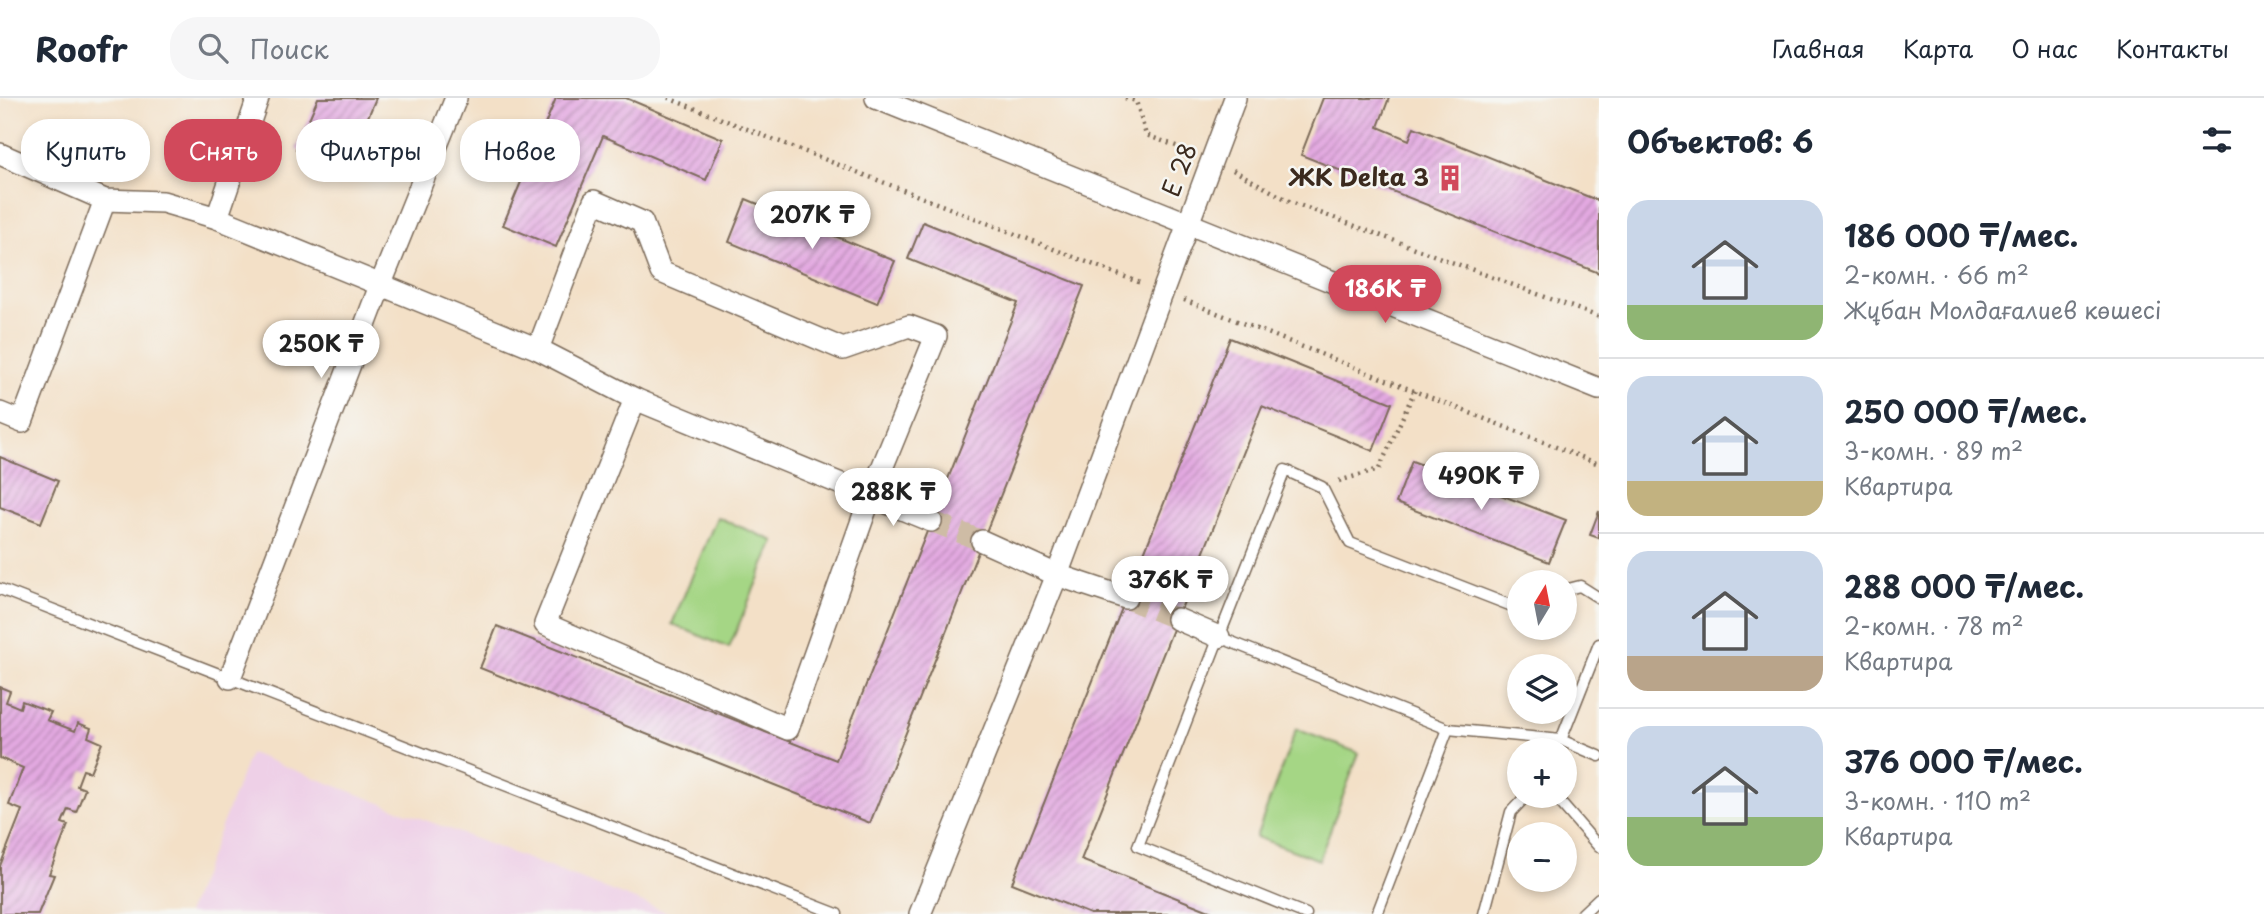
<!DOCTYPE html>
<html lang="ru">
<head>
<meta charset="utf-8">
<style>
	body { margin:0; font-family:"Playpen Sans",sans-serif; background:#f6f6f7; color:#1f2937; height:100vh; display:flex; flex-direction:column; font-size:26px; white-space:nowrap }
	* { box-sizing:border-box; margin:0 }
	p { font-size:23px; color:#747a83 }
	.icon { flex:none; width:38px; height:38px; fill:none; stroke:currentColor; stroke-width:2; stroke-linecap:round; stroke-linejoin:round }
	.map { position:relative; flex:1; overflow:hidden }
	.panel { display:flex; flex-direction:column; background:#fff; width:665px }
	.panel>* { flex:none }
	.hud { position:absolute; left:21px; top:21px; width:665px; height:63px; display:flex; gap:14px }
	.needle { width:46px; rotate:10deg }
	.tools { position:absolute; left:1507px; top:472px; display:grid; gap:14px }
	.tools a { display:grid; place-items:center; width:70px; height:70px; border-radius:50%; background:#fff; box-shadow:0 4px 10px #0003; font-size:35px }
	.price { position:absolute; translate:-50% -60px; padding:0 16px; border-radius:24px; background:#fff; color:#222; font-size:23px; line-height:46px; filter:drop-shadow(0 2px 4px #0008) }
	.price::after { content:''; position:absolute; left:50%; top:42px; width:21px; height:16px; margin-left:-10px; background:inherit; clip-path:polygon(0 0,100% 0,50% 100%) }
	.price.current { background:#d1495b; color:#fff }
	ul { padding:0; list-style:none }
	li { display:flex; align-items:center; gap:21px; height:175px; padding:0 28px }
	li+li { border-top:2px solid #e0e1e3 }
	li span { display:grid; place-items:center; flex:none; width:196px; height:140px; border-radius:21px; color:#555 }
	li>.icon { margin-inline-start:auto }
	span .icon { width:84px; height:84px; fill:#fffc; stroke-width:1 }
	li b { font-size:30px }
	h2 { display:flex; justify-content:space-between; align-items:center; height:84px; padding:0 28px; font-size:30px }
	.pill { padding:0 24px; border-radius:28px; background:#fff; box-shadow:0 4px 10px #0003; font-size:24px; line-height:63px }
	.pill.current { background:#d1495b; color:#fff }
	header { display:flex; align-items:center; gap:42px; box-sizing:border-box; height:98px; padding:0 35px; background:#fff; border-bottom:2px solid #e0e1e3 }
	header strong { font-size:33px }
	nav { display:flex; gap:38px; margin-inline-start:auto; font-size:24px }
	.search { width:490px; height:63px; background:#f6f6f7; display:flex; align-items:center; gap:18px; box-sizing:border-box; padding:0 24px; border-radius:28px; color:#747a83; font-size:26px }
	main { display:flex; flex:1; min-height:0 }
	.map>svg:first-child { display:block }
	.built { fill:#eed0e7 }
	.park { fill:#a5d685; stroke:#708052; stroke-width:2 }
	.building { fill:url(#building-hatch) }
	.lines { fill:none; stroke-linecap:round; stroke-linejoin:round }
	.street-tunnel { stroke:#cebca5; stroke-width:21; stroke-dasharray:21 10; stroke-linecap:butt }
	.lane-casing { stroke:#7b6a59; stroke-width:13 }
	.street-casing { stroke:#7b6a59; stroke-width:24 }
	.path { stroke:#7b6a59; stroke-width:4.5; stroke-dasharray:2 5; stroke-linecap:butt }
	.lane { stroke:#fff; stroke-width:10 }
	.street { stroke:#fff; stroke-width:21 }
	.labels { text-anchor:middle; stroke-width:5; stroke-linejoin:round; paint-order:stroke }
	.street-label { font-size:24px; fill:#3b2a1e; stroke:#f6f6f2 }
	.poi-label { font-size:24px; font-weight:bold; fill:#3b2a1e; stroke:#f6f6f2; text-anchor:end }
</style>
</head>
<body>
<header>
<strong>Roofr</strong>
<div class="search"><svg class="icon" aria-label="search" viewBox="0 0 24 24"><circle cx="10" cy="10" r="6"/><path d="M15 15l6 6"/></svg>Поиск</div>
<nav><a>Главная</a><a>Карта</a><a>О нас</a><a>Контакты</a></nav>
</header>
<main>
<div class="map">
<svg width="1599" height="816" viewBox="0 0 1599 816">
	<defs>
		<pattern id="building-hatch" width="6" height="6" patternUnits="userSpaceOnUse" patternTransform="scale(1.75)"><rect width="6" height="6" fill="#e3a9e1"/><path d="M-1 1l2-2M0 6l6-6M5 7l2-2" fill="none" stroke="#b98ab6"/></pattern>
	</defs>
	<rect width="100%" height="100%" fill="#f6f6f2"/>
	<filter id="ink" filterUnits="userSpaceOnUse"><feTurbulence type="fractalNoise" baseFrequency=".0143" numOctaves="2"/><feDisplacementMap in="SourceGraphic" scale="14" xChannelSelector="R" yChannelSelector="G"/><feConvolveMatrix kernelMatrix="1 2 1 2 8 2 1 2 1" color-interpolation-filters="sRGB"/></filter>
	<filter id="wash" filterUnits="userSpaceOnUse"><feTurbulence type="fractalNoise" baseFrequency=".00686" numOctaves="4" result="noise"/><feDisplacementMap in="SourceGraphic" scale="28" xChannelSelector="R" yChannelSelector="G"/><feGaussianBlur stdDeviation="1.57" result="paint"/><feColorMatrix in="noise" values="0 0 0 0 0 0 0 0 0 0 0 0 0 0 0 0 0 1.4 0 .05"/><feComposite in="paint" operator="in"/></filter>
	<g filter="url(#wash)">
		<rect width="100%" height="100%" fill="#f3e0c7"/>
		<path class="built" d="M250,655L672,816H187Z"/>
		<g class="park">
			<path d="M717,419L774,443L729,550L672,526Z"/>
			<path d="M1296,631L1359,655L1319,762L1256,739Z"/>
		</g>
		<g id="blocks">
			<g class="building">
				<path d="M318,0H376L346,72L296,51Z"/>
				<path d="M556,0H626L723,41L706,82L603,38L556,149L503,127Z"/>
				<path d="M1323,0H1389L1378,29L1409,42L1414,29L1599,103V175L1301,57Z"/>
				<path d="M746,101L895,163L877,205L729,144Z"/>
				<path d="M923,124L1084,188L870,725L480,570L497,528L836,662L1018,205L908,161Z"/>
				<path d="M1230,240L1392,305L1373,353L1262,308L1081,762L1217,816H1090L1012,785Z"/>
				<path d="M0,359L58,383L41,425L0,409Z"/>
				<path d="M1412,363L1566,422L1549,464L1396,405Z"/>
				<path d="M1599,413V440L1590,437Z"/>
				<path d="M0,589L10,593L6,604L20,610L22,603L51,614L47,622L75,633L78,625L91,630L88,639L102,645L90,674L83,672L77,688L85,691L76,714L68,711L62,725L68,727L49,776L54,777L38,816H0V768L22,712L9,707L23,670L0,660Z"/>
			</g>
		</g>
	</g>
	<g filter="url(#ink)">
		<use href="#blocks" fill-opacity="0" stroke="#7b6a59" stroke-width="2"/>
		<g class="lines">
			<g class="street-tunnel">
				<path d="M931,423L982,443"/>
				<path d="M1126,500L1177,521"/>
			</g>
			<g class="lane-casing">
				<g id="lane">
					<path d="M0,491L837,816"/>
					<path d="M1564,492L1580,488L1599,500"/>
					<path d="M1519,506L1512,508L1350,445L1322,389L1285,372L1219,539L1448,631L1561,642L1599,658"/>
					<path d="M1219,539L1138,748L1306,816"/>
					<path d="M1561,642L1599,546"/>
					<path d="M1533,698L1559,703L1599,749"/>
					<path d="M1377,816L1448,631"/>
					<path d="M1484,816L1511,714L1526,698"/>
					<path d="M1582,816L1599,800"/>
				</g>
			</g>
			<g class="street-casing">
				<g id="street">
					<path d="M876,0L1599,291"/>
					<path d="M0,56L105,102L163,104L217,120L538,251L635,301L931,423"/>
					<path d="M217,120L258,0"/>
					<path d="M538,251L594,103L642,124L661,174L843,251L909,228L936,238L871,397L788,631L545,526L635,301"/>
					<path d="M0,315L22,324L105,102"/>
					<path d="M982,443L1057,477L1126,500"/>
					<path d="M1177,521L1219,539"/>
					<path d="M230,580L380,188L456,0"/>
					<path d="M920,816L1057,477L1235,0"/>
				</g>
			</g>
			<g class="path">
				<path d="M668,0L1143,186"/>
				<path d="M1125,0L1136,3L1146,37L1190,53"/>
				<path d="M1233,72L1291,104L1599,219"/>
				<path d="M1184,202L1599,366"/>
				<path d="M1339,383L1379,371L1415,292"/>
			</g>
			<use href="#lane" class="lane"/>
			<use href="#street" class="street"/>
		</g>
	</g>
	<defs>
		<g id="building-bare" transform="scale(2.1)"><path d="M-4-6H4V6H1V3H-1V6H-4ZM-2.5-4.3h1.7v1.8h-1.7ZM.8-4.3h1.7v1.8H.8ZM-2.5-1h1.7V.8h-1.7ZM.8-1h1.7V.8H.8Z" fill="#d1495b" stroke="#f6f6f2" stroke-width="2.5" paint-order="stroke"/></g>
	</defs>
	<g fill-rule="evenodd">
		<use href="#building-bare" x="1450" y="80"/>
	</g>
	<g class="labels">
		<g class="street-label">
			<text transform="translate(1180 72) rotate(-69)" y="8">E 28</text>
		</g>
		<g class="poi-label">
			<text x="1429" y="88">ЖК Delta 3</text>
		</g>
	</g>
</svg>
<div class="tools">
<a><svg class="needle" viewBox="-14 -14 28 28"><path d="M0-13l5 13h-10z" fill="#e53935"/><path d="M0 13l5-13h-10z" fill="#747a83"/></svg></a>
<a><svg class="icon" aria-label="layers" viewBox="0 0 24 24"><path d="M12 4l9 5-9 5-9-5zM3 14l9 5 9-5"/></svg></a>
<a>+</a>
<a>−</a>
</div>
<b class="price" style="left:812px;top:153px">207K ₸</b>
<b class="price current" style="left:1385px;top:227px">186K ₸</b>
<b class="price" style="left:321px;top:282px">250K ₸</b>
<b class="price" style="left:1481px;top:414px">490K ₸</b>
<b class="price" style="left:893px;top:430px">288K ₸</b>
<b class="price" style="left:1170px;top:518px">376K ₸</b>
<div class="hud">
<a class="pill">Купить</a>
<a class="pill current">Снять</a>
<a class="pill">Фильтры</a>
<a class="pill">Новое</a>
</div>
</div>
<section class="panel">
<h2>Объектов: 6<svg class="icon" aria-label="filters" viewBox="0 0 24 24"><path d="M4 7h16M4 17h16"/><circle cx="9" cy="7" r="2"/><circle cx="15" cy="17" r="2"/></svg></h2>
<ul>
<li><span style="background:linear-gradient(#c9d6e8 75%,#8fb573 0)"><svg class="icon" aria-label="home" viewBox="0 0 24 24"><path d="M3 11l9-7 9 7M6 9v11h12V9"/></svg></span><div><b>186 000 ₸/мес.</b><p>2-комн. · 66 m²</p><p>Жұбан Молдағалиев көшесі</p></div></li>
<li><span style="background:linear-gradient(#c9d6e8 75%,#c2b280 0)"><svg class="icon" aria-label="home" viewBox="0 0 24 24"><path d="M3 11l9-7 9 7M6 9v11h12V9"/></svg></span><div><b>250 000 ₸/мес.</b><p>3-комн. · 89 m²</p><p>Квартира</p></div></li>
<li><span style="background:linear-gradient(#c9d6e8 75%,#b9a48a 0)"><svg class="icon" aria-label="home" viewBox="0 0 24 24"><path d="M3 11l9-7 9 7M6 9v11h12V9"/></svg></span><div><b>288 000 ₸/мес.</b><p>2-комн. · 78 m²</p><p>Квартира</p></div></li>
<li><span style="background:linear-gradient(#c9d6e8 65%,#8fb573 0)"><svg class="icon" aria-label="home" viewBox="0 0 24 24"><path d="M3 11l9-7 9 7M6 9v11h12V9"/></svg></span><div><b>376 000 ₸/мес.</b><p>3-комн. · 110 m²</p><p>Квартира</p></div></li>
</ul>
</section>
</main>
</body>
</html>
